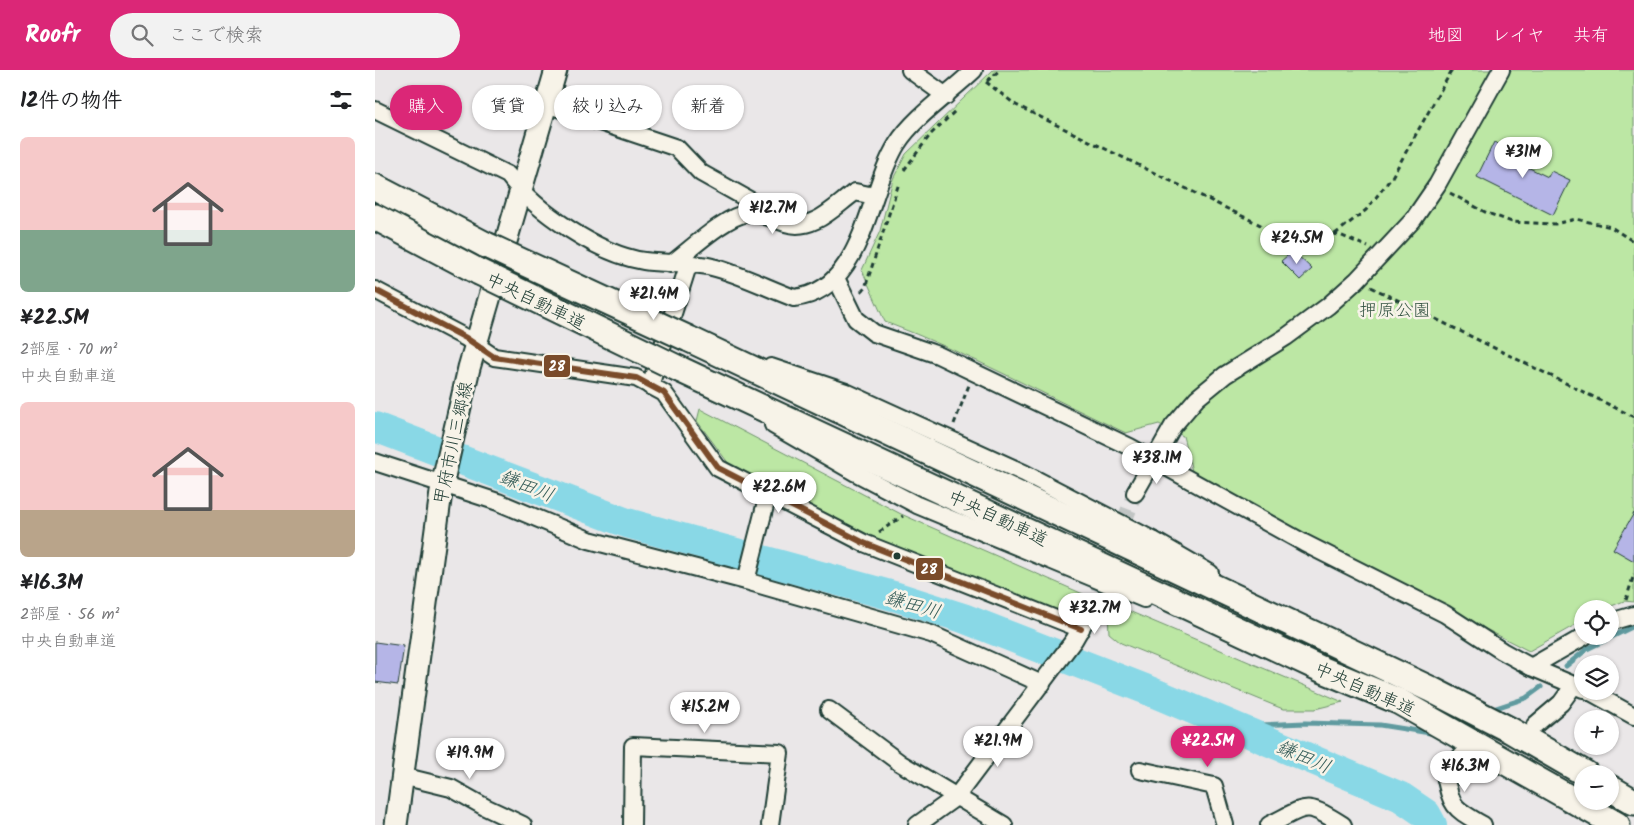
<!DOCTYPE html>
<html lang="ja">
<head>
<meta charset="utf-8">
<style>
	body { margin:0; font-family:Kalam,"Klee One",sans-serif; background:#f2f2f2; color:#202124; height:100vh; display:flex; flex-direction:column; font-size:19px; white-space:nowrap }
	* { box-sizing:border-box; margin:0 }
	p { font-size:16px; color:#757577 }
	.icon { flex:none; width:28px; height:28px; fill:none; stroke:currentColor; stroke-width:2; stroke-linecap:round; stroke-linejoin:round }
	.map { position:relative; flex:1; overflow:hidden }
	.panel { display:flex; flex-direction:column; background:#fff; width:375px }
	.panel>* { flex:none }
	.banner { position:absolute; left:15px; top:15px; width:475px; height:45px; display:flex; gap:10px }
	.fabs { position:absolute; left:1199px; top:530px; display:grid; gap:10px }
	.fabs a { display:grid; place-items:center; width:45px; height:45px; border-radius:50%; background:#fff; box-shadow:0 1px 4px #0004; font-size:25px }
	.price { position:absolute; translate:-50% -42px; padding:0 11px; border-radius:18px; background:#fff; color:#222; font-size:16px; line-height:32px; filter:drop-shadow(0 1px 2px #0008) }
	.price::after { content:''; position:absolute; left:50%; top:30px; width:15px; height:11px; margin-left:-8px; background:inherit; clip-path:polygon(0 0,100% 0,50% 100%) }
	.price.current { background:#db2777; color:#fff }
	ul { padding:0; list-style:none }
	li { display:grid; align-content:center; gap:10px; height:265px; padding:0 20px }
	li span { display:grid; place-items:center; height:155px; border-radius:8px; color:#555 }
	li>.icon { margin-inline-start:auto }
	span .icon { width:90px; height:90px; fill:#fffc; stroke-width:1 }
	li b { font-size:21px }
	h2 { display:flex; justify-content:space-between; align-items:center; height:60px; padding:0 20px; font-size:21px }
	.chip { padding:0 18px; border-radius:22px; background:#fff; box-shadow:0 1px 4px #0004; font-size:18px; line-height:45px }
	.chip.current { background:#db2777; color:#fff }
	header { display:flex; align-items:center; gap:30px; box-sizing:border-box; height:70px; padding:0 25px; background:#db2777; color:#fff }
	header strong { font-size:24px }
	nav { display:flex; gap:28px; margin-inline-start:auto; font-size:18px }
	.search { width:350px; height:45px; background:#f2f2f2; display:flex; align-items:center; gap:12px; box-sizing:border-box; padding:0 18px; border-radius:28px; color:#757577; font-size:19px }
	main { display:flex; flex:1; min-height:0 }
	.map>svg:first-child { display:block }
	.green { fill:#bce7a4; stroke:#6e926c }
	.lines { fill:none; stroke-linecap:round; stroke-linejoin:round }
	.stream { stroke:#5f9a9f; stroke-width:5 }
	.river { stroke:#89d8e6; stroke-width:30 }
	.building { fill:#b5b5e7; stroke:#1f3d34 }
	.minor-tunnel { stroke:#c1c5c4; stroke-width:16; stroke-dasharray:16 8; stroke-linecap:butt }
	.minor-casing { stroke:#1f3d34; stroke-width:20 }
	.major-casing { stroke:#1f3d34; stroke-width:25 }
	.highway-casing { stroke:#1f3d34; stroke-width:29 }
	.path { stroke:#1f3d34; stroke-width:3; stroke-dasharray:5 4; stroke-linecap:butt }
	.minor { stroke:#f7f3e8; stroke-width:16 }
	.major { stroke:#f7f3e8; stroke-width:21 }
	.highway { stroke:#f7f3e8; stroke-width:25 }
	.highway-bridge-casing { stroke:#1f3d34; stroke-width:29; stroke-linecap:butt }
	.highway-bridge { stroke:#f7f3e8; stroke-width:25 }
	.bus-1-casing { stroke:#f7f3e8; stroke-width:10 }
	.bus-1 { stroke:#7a4b2a; stroke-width:6 }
	.bus-dot { fill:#1f3d34; stroke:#f7f3e8; stroke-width:2 }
	.labels { text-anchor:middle; stroke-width:5; stroke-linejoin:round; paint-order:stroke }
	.street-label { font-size:18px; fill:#1f3d34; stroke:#f7f3e8 }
	.park-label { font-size:18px; fill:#375645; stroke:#f7f3e8 }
	.water-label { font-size:19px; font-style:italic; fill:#345c58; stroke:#f7f3e8 }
	.line-badge { stroke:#f7f3e8; stroke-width:2 }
	.badge-label { font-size:14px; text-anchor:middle; font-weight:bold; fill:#fff }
</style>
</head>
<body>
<header>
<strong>Roofr</strong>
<div class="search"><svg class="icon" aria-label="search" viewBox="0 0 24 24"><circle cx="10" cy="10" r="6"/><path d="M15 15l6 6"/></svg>ここで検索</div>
<nav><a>地図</a><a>レイヤ</a><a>共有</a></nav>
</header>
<main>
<section class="panel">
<h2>12件の物件<svg class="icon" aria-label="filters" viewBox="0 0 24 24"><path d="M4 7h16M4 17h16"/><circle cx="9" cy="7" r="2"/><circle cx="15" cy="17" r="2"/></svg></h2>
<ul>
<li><span style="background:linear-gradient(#f6c9c9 60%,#7fa58c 0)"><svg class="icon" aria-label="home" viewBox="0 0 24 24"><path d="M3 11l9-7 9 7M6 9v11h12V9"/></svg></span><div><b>¥22.5M</b><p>2部屋 · 70 m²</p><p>中央自動車道</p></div></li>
<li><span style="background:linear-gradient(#f6c9c9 70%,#b9a48a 0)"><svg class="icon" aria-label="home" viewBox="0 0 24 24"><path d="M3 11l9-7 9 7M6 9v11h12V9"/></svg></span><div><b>¥16.3M</b><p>2部屋 · 56 m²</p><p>中央自動車道</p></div></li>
</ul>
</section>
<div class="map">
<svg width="1259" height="755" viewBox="0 0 1259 755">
	<rect width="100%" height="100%" fill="#eae7e8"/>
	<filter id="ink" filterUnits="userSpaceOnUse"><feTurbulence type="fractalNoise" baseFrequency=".02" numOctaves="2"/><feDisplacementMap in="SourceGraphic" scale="10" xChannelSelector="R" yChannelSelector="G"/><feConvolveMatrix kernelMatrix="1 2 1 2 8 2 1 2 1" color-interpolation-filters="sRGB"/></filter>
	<g filter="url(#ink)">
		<g class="green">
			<path d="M618,0H1259V532L1249,531L1229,539H1208L1207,551L1154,581L1095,551L1072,535L947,473L817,401L808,366L784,354L751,363C671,326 594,283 510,252L487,200L505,161L518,109L531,84Z"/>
			<path d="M325,339L526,444L708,524L693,547L537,489L354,394L322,351Z"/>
			<path d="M742,536L968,632L940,639H908L746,573L734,563L733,545Z"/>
		</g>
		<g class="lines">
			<g class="stream">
				<path d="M1191,596L1212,579L1259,556"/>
				<path d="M1115,640L1151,628L1166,617"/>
				<path d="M860,656L930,653L1005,655L1055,663L1060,661"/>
			</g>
			<path class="river" d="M0,357L252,453L522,527L588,548L770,619L1026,727L1051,744L1057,755"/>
		</g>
		<g class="building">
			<path d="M1119,72L1146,85L1142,92L1173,107L1176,101L1195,110L1178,145L1102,107Z"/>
			<path d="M918,181L937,199L925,210L906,191Z"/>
			<path d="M1259,443V491L1238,479Z"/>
			<path d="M0,572L29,576L23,615L0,612Z"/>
		</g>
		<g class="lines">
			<path class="minor-tunnel" d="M714,544L760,423"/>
			<g class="minor-casing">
				<g id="minor">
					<path d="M535,0L571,26"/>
					<path d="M171,34L302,78L326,103L376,131L382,137L384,144"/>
					<path d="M0,40L133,105C160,141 223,184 269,191C289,194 319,192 337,197C365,204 392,218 419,228C489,221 492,122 522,74C539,47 575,23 599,0"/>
					<path d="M296,194C315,180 350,146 373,143C386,142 398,149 410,153C438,162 459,137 480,122L499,126"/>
					<path d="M461,208L481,249L499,263L563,285L755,377L929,473L1070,544L1127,581L1156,597L1208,619"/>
					<path d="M0,220L91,268L119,287L261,308L289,323L343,398L489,473L706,559"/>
					<path d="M396,297L471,322L649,403L778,470L835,503"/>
					<path d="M275,316L313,196"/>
					<path d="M398,355L481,403L542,435L769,529"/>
					<path d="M0,392L123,432L214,470L371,511L556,564L667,614"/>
					<path d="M760,423L798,356L822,328L850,305L911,267L953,236L982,210L1038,150L1062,115L1126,0"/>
					<path d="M371,511L393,424"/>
					<path d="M1235,552L1259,545"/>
					<path d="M1156,597L1210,566"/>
					<path d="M1214,621L1259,646"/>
					<path d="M454,640L525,693L629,755"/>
					<path d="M1160,655L1186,633L1199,615"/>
					<path d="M1089,684L1079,693L1070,705C1077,739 1079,738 1108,755"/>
					<path d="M765,700L839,716L850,755"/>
					<path d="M27,706L76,718L110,737L148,755"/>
					<path d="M257,755L258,676L405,683L395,755"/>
					<path d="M542,755L581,727L699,570L714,544"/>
					<path d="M894,755C934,735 929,731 968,755"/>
				</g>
			</g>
			<g class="major-casing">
				<path id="major" d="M21,755L67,415L94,298L181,0"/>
			</g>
			<g class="highway-casing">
				<g id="highway">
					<path d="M0,117L111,175"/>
					<path d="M0,147L104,202"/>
					<path d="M314,269L1055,619L1135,660L1211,704"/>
					<path d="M304,299L946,599L1023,631L1242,755"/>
					<path d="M1235,718L1259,732"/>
				</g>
			</g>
			<g class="path">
				<path d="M612,11L625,0"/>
				<path d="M611,12L641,35L912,168L940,161L965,165L993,177"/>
				<path d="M529,100L556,64L580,41"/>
				<path d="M1075,123L1110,142L1137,152L1180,154L1201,149L1236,157L1259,172"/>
				<path d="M960,164L991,140L1017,107L1077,0"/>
				<path d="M996,217L1259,347"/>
				<path d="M486,222L490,218L524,113"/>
				<path d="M579,354L594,315"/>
				<path d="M504,462L528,446"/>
				<path d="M1251,530L1259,504"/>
			</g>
			<use href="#minor" class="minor"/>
			<use href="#major" class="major"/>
			<use href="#highway" class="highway"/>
			<g class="highway-bridge-casing">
				<g id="highway-bridge">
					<path d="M111,175L314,269"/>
					<path d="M104,202L304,299"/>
				</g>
			</g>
			<use href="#highway-bridge" class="highway-bridge"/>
			<g class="bus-1-casing">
				<path id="bus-1" d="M0,220L91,268L119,287L261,308L289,323L343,398L489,473L706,559"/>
			</g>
			<use href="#bus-1" class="bus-1"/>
		</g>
	</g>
	<circle class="bus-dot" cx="522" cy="486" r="4.5"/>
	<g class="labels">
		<g class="street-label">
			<text transform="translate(161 231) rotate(26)" y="6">中央自動車道</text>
			<text transform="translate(78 373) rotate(-78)" y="6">甲府市川三郷線</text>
			<text transform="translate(623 448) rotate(25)" y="6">中央自動車道</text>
			<text transform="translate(990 619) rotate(24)" y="6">中央自動車道</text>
		</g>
		<g class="park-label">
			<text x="1020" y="246">押原公園</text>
		</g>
		<g class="water-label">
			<text transform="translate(152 415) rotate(21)" y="7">鎌田川</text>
			<text transform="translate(538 534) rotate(16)" y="7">鎌田川</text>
			<text transform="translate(929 686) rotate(23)" y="7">鎌田川</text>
		</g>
	</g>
	<g class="line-badge">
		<rect x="168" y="284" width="28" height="24" rx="5" fill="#7a4b2a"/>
		<rect x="540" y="487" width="29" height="24" rx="5" fill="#7a4b2a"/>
	</g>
	<g class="badge-label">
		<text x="182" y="301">28</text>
		<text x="554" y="504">28</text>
	</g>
</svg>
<div class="fabs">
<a><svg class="icon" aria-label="locate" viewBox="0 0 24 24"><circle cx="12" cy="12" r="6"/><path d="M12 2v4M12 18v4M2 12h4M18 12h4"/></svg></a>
<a><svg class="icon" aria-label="layers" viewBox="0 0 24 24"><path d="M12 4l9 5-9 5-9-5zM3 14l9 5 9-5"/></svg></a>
<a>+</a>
<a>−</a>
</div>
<b class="price" style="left:1148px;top:109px">¥31M</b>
<b class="price" style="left:398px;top:165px">¥12.7M</b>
<b class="price" style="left:922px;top:195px">¥24.5M</b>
<b class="price" style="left:279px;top:251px">¥21.4M</b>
<b class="price" style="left:782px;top:415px">¥38.1M</b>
<b class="price" style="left:404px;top:444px">¥22.6M</b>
<b class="price" style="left:720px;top:565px">¥32.7M</b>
<b class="price" style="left:330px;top:664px">¥15.2M</b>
<b class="price" style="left:623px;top:698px">¥21.9M</b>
<b class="price current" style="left:833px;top:698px">¥22.5M</b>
<b class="price" style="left:95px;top:710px">¥19.9M</b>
<b class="price" style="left:1090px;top:723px">¥16.3M</b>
<div class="banner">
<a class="chip current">購入</a>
<a class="chip">賃貸</a>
<a class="chip">絞り込み</a>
<a class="chip">新着</a>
</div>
</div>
</main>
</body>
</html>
